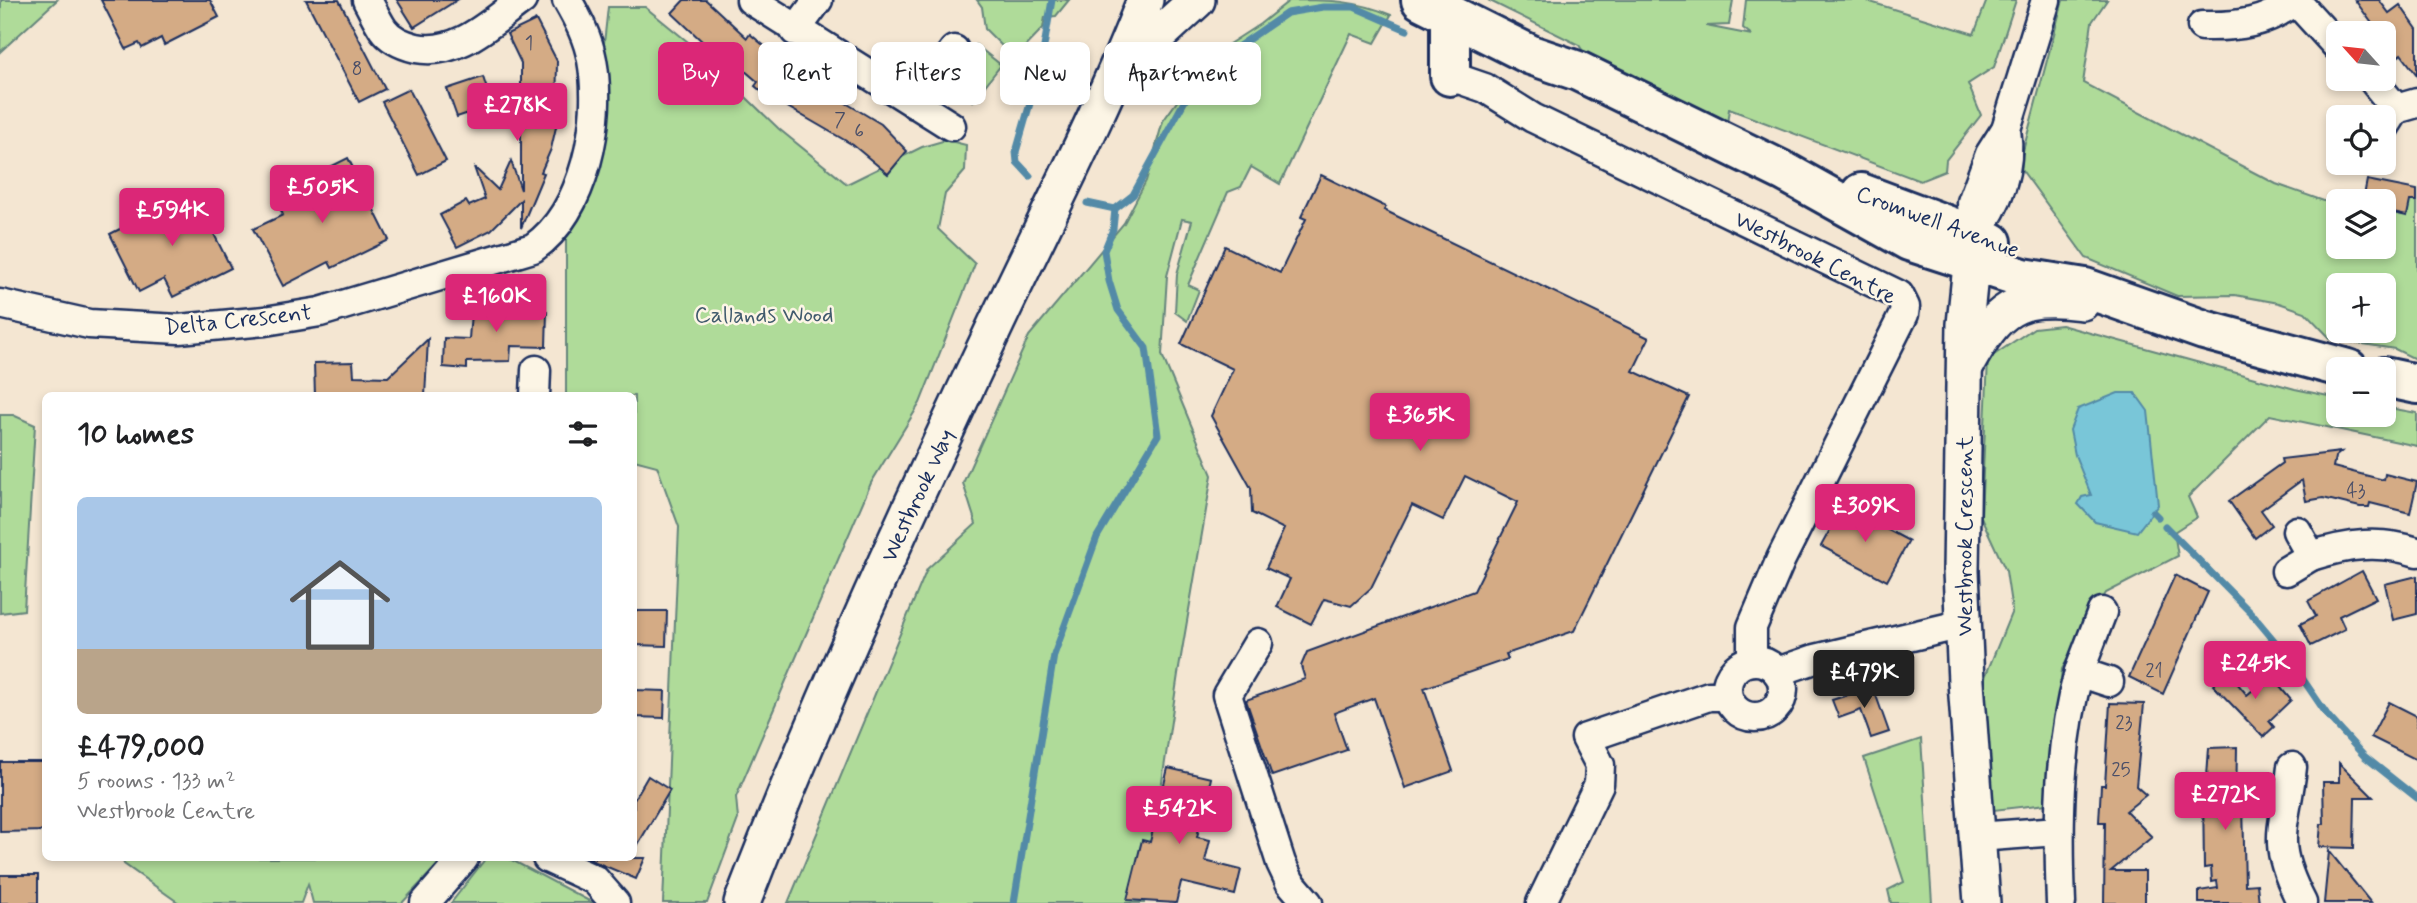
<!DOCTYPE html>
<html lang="en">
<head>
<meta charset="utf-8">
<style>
	body { margin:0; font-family:Mynerve,sans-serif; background:#f6f6f6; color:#202124; height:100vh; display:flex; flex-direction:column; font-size:26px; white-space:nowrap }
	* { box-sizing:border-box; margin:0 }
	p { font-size:23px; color:#757577 }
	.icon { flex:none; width:38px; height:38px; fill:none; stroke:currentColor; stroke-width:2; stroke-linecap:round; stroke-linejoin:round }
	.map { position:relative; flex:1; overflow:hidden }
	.panel { position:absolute; left:42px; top:392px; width:595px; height:469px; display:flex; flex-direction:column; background:#fff; border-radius:10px; box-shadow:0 4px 10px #0003 }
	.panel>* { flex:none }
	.banner { position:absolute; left:658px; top:42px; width:665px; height:63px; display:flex; gap:14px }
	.needle { width:46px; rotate:297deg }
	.buttons { position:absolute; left:2326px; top:21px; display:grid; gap:14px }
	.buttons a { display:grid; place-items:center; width:70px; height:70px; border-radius:10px; background:#fff; box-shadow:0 4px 10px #0003; font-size:35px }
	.price { position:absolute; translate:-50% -60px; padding:0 16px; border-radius:7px; background:#db2777; color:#fff; font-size:23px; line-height:46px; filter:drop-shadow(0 2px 4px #0008) }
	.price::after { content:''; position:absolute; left:50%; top:42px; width:21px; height:16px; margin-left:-10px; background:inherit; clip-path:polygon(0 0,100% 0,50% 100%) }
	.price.active { background:#222; color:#fff }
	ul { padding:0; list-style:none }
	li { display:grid; align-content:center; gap:14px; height:371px; padding:0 35px }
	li+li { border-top:2px solid #e0e0e0 }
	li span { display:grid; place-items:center; height:217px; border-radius:10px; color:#555 }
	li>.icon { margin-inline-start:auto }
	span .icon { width:126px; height:126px; fill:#fffc; stroke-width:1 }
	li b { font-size:30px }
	h2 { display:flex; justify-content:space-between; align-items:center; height:84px; padding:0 35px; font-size:30px }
	.pill { padding:0 24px; border-radius:10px; background:#fff; box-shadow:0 4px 10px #0003; font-size:24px; line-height:63px }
	.pill.active { background:#db2777; color:#fff }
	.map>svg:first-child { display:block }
	.green { fill:#afdb99; stroke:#65857c; stroke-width:2; fill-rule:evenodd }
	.water { fill:#79c6d8; stroke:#538aa7; stroke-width:2 }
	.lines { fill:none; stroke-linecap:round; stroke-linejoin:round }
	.stream { stroke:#538aa7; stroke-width:7 }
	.building { fill:#d4ab85; stroke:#1b2f5e; stroke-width:2 }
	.minor-casing { stroke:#1b2f5e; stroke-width:33 }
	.tertiary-casing { stroke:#1b2f5e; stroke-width:40 }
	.primary-casing { stroke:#1b2f5e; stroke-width:44 }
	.minor { stroke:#fcf5e5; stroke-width:28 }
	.tertiary { stroke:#fcf5e5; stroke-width:35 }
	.primary { stroke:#fcf5e5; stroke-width:38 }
	.labels { text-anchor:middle; stroke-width:5; stroke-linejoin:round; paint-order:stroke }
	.number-label { font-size:19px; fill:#494e68 }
	.street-label { font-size:23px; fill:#1b2f5e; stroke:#fcf5e5 }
	.park-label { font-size:23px; fill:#405a6d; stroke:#fcf5e5 }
</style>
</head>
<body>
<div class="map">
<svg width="2417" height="903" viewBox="0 0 2417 903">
	<rect width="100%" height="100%" fill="#f4e6d2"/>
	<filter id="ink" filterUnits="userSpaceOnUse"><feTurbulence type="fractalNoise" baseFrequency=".0143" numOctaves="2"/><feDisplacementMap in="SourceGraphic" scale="14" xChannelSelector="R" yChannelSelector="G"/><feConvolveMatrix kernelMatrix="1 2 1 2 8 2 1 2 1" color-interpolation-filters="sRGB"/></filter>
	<g filter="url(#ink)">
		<g class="green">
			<path d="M1,0H57L0,52Z"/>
			<path d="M977,0H1069L1056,16L1045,17L1043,28L1014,58L985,29L982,7Z"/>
			<path d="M1290,0C1329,0 1356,0 1391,15L1375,43L1351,34L1280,184L1251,167L1241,187L1228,192L1188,285L1199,290L1187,321L1175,312L1177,274L1192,221L1182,219L1167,276L1162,355L1212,475L1178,674L1144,903H788L927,569L976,524L963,483L1029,336L1124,223L1146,181L1163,121L1209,57L1260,24Z"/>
			<path d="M1488,0H1733L1729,25L1706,26L1752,35L1743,28L1746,0H1864L1974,34L1987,0H2016L1994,67L1968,84L1981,115L1946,160L1945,171L1920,181L1729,109L1727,124L1588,59L1579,45Z"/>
			<path d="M2063,0H2107L2092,22L2083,83L2276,184L2338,206V247H2384V201H2377C2391,193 2403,194 2417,201V360L2395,349L2331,339L2305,312L2279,303L2235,295L2177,296L2086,258L2019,166ZM2338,285H2384V331H2338Z"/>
			<path d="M608,7H645L693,46L779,129L847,184L922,147L946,140L966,145L965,171L945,194L938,229L975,264L920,403L871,483L736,797L738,819L707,903H663L679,527L657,466L634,460V396L566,395V196L597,107Z"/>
			<path d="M976,45L1001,65L973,101L947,82Z"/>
			<path d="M2061,325L2295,389L2338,398V415H2384V407L2417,413V446L2270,415L2188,497L2197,517L2174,532L2178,556L2106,593L2062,669L2047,804L1985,811V677L2012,611L2006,571L1981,517L1988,359L2034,328Z"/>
			<path d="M0,415H13L35,425L24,610L0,613Z"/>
			<path d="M1921,739L1932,903H1891L1888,890L1904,882L1864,758Z"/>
			<path d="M122,858H444L402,903H313L308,884L301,903H179L124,864Z"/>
			<path d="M486,858H508L593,903H451Z"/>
		</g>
		<path class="water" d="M2118,393H2135L2148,411L2158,505L2137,532L2095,522L2078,504L2082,497L2091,495L2075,455L2070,430L2078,409Z"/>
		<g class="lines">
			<g class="stream">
				<path d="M1041,64L1052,0"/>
				<path d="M1030,176L1017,162L1016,152L1035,86"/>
				<path d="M1087,203L1115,209"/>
				<path d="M2153,512L2158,517"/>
				<path d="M2165,526L2252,614L2287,656L2328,716L2364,756L2417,798"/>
				<path d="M1014,903L1054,655L1097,537L1158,435L1146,348L1118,310L1109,281L1104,251L1113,229L1115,209L1133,195L1200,73L1287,13L1323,7H1354L1407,30"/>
			</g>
		</g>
		<g class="building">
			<path d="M101,0H210L219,17L164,45L161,38L142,48L139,43L126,49Z"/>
			<path d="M306,0H339L385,89L359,102Z"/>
			<path d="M397,0H457L414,27Z"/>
			<path d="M684,0H706L747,38L750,34L774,54L773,56L803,84L806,79L881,124L907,151L888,174L853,145L777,101L775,103L755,86L758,82L724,53L720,58L672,13Z"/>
			<path d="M2355,0H2379L2389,13L2400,5L2417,29V75L2401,54L2399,56L2391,45L2389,46L2384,33H2379Z"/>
			<path d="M536,20L557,61L556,113L559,114L551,149L541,172L544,173L521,228V200L491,230L457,247L440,215L466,201L469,206L485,199L474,167L498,190L511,161L521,190V130L530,92L521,95V63L507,34Z"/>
			<path d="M483,77L492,105L457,117L447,89Z"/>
			<path d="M409,89L446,161L419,175L382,102Z"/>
			<path d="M348,158L389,240L332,268L329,262L283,286L253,229L283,215L280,208L298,199L292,186Z"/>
			<path d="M1321,175L1386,207L1384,210L1649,338L1633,371L1689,397L1574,631L1506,654L1508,659L1424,688L1453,771L1405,788L1374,698L1334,713L1347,750L1272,776L1246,700L1305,679L1301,666L1307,652L1474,591L1518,502L1465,476L1443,520L1412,505L1371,588L1351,606L1324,599L1311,624L1277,607L1290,579L1266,568L1284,529L1252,513L1251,488L1211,416L1233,369L1181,344L1225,246L1280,273L1306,219L1301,217Z"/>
			<path d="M2367,180L2417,190V201H2410L2407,216L2384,211V201H2363Z"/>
			<path d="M193,192L231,268L173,297L164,279L139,292L110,234Z"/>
			<path d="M472,299L523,303V310L547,311L546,347L511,346L510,361L467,362V369L443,367L444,338L469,339Z"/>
			<path d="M428,339L425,396H315L314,363L353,362L354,376L388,377Z"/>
			<path d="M2341,452L2335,457L2333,467L2384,480L2385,474L2417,482L2410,513L2370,503L2369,507H2360L2323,498L2306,501L2302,480L2261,510L2272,525L2255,538L2229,501L2282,463L2281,459Z"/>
			<path d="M1843,506L1909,541L1887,581L1821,546Z"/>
			<path d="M2362,571L2376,598L2339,616L2345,629L2311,646L2300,624L2316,616L2308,601Z"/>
			<path d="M2175,575L2208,592L2163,694L2129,677Z"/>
			<path d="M2417,576V614L2393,620L2385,584Z"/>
			<path d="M634,611H667L666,646L634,645Z"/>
			<path d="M2228,672L2247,695L2270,675L2291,700L2269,721L2274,727L2263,737L2213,685Z"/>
			<path d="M1873,687L1889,732L1871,738L1861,710L1839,718L1832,700Z"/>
			<path d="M634,690L665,691L664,718L634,717Z"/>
			<path d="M2389,702L2417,716V760L2371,737Z"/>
			<path d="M2110,703L2144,704L2136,786L2146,795L2126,811L2152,837L2111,871H2145V903H2104L2105,822H2099L2101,785H2105Z"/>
			<path d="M2237,747L2236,805H2243L2245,885L2257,884L2259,903H2199V891L2218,888L2217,881L2212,882L2211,867L2204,868L2203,790H2206L2209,748Z"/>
			<path d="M0,762H46V831L0,832Z"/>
			<path d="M2339,763L2373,797H2355L2354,848L2319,847L2321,824H2324L2323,782H2339Z"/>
			<path d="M1168,768L1211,778L1197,837L1210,840L1205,861L1241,870L1235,895L1181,882L1176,903L1127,900L1142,840L1150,842Z"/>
			<path d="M648,776L670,790L634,851V800Z"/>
			<path d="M2329,851L2371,903H2324Z"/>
			<path d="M586,858H645L636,879Z"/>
			<rect x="0" y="875" width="38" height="28"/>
		</g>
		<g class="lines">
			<g class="minor-casing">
				<g id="minor">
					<path d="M367,0C372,9 377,20 383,29C390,39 404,45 416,48C458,56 490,23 522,0"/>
					<path d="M751,0L951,126"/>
					<path d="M2295,0L2338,47"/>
					<path d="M2202,26C2238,27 2266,23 2295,1"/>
					<path d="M795,31L818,0"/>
					<path d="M1450,76L1485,88L1533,118L1899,295L1905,307L1904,314L1781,559L1752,627V661"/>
					<path d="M2372,79L2396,109"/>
					<path d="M915,104L954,50"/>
					<path d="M2384,128L2396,109L2417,103"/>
					<path d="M1974,236L1972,202L1990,154L2006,129L2046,0"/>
					<path d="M1974,236C1998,204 2012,170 2006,129"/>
					<path d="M0,304L89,324L179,329L265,321L320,312L533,248C585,212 603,120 592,60C588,38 578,19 567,0"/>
					<path d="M535,396L536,370"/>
					<path d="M2311,556C2348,544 2380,540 2417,552"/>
					<path d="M2286,571L2311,556L2297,531"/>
					<path d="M2102,612L2079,672L2109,682"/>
					<path d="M1258,643L1227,695L1281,863L1290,882L1308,903"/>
					<circle cx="1755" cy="689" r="28"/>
					<path d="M1777,672L1815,659L1963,624"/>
					<path d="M2292,767C2285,832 2269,839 2302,903"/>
					<path d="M1977,837L2058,831"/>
					<path d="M547,858L595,880L615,903"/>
					<path d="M425,903L464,858"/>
					<path d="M1541,903L1599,784L1600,765L1586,738L1709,696H1727"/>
					<path d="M2061,903C2058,827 2058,746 2079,672"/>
				</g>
			</g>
			<g class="tertiary-casing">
				<g id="tertiary">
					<path d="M1126,72L1160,34L1197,0"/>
					<path d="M1974,236L1965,324L1961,571L1966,682L1982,903"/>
					<path d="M1966,365C1997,309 2015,293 2082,302"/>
					<path d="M742,903C816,712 901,526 988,341C1041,227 1100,117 1145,0"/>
				</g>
			</g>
			<g class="primary-casing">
				<g id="primary">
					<path d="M1421,0L1531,55L1578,71L1785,172L1909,241L2023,278L2085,288L2204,330L2348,369"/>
					<path d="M1450,76V14"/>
					<path d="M1861,193L1992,242"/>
					<path d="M2384,377L2417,384"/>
				</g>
			</g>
			<use href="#minor" class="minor"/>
			<use href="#tertiary" class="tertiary"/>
			<use href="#primary" class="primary"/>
		</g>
	</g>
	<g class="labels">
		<g class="number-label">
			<text x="529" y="49">1</text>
			<text x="357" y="75">8</text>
			<text x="840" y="126">7</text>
			<text x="859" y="137">6</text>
			<text x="2356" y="497">43</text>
			<text x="2154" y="677">21</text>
			<text x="2124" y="729">23</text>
			<text x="2121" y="776">25</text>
		</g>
		<g class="street-label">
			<text transform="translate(1938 221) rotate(20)" y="8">Cromwell Avenue</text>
			<text transform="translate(1816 257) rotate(27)" y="8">Westbrook Centre</text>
			<text transform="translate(238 319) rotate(-6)" y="8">Delta Crescent</text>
			<text transform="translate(917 495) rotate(-65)" y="8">Westbrook Way</text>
			<text transform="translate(1964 536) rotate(-90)" y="8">Westbrook Crescent</text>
		</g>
		<g class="park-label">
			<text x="764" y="322">Callands Wood</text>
		</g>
	</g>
</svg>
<div class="buttons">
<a><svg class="needle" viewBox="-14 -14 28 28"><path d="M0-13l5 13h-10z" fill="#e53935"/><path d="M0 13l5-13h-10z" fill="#757577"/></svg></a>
<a><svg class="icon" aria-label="locate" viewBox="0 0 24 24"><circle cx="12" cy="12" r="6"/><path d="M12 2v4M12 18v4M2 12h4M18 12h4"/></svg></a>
<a><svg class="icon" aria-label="layers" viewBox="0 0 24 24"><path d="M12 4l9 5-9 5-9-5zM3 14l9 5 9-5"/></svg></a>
<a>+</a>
<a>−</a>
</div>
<b class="price" style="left:517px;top:143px">£278K</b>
<b class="price" style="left:322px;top:225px">£505K</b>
<b class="price" style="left:172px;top:248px">£594K</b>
<b class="price" style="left:496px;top:334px">£160K</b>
<b class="price" style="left:1420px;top:453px">£365K</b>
<b class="price" style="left:1865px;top:544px">£309K</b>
<b class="price" style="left:2255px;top:701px">£245K</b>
<b class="price active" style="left:1864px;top:710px">£479K</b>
<b class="price" style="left:2225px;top:832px">£272K</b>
<b class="price" style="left:1179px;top:846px">£542K</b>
<div class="banner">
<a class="pill active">Buy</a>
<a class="pill">Rent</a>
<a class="pill">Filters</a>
<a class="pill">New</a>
<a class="pill">Apartment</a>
</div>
<section class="panel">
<h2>10 homes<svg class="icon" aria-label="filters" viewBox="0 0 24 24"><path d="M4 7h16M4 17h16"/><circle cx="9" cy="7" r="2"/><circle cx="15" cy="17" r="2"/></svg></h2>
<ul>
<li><span style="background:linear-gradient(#a9c7e8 70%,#b9a48a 0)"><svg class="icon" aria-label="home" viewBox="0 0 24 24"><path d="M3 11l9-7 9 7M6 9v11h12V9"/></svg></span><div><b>£479,000</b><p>5 rooms · 133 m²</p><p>Westbrook Centre</p></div></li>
</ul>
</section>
</div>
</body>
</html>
